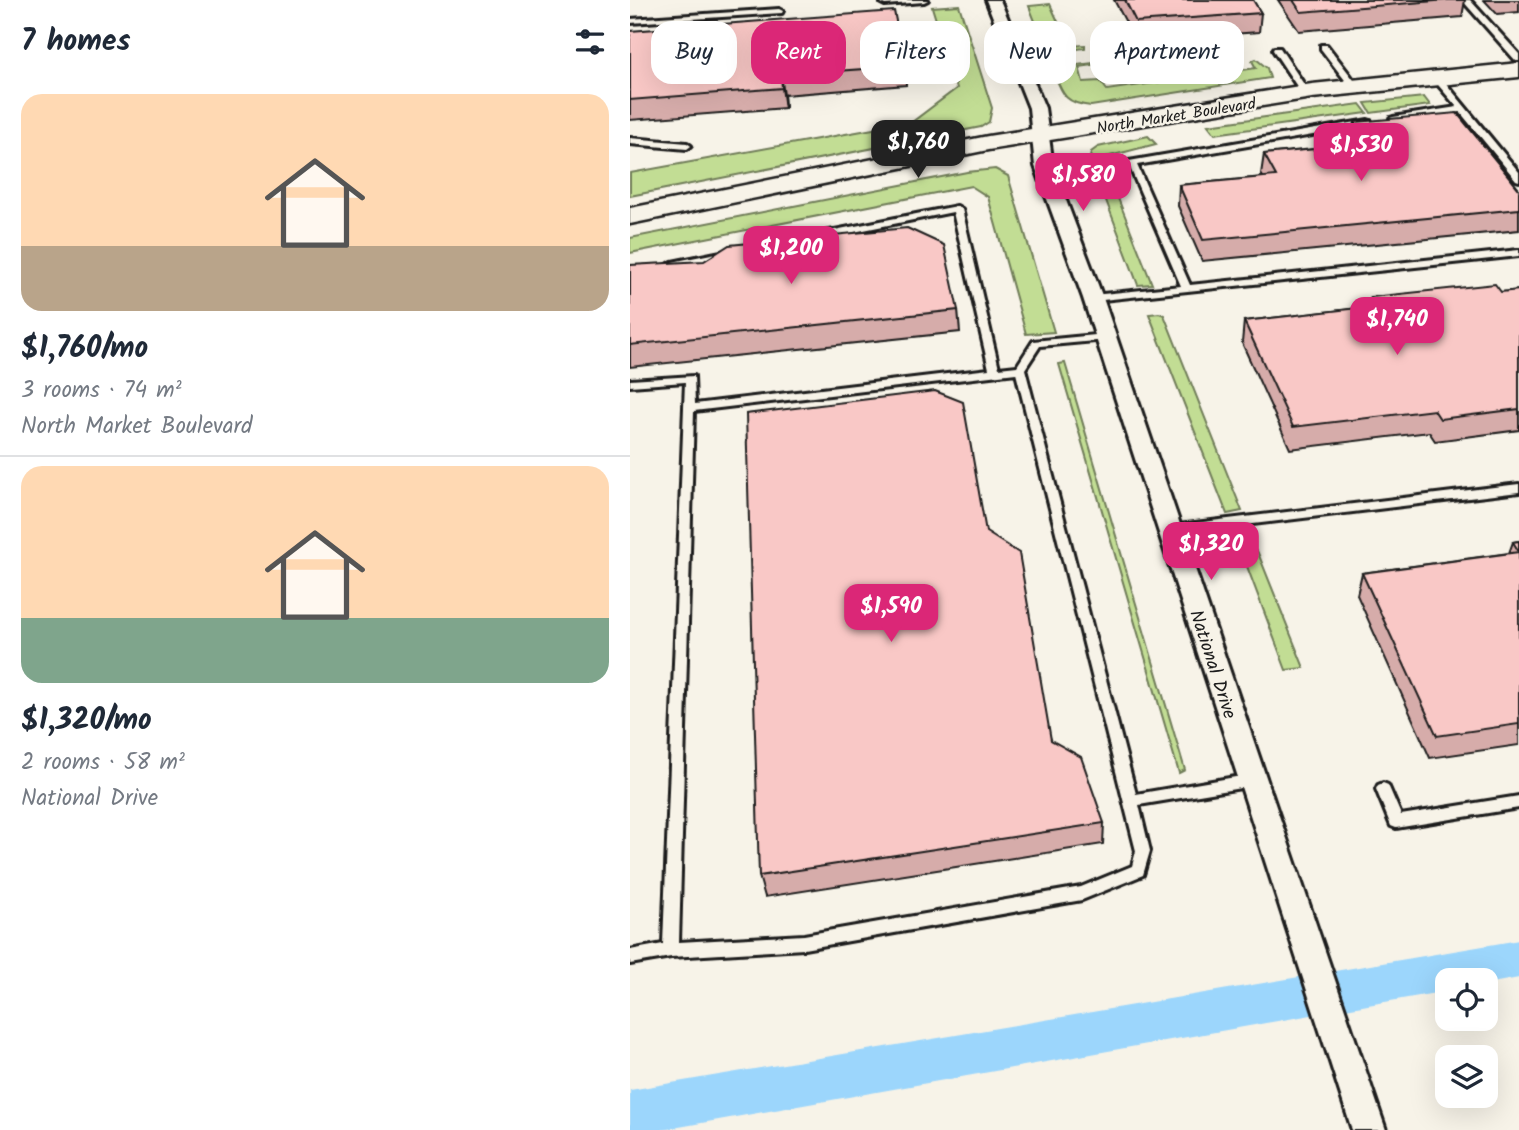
<!DOCTYPE html>
<html lang="en">
<head>
<meta charset="utf-8">
<style>
	body { margin:0; font-family:Kalam,sans-serif; background:#f6f6f7; color:#1f2937; height:100vh; display:flex; flex-direction:column; font-size:26px; white-space:nowrap }
	* { box-sizing:border-box; margin:0 }
	p { font-size:23px; color:#747a83 }
	.icon { flex:none; width:38px; height:38px; fill:none; stroke:currentColor; stroke-width:2; stroke-linecap:round; stroke-linejoin:round }
	.map { position:relative; flex:1; overflow:hidden }
	.sheet { display:flex; flex-direction:column; background:#fff; width:630px }
	.sheet>* { flex:none }
	.hud { position:absolute; left:21px; top:21px; width:665px; height:63px; display:flex; gap:14px }
	.controls { position:absolute; left:805px; top:968px; display:grid; gap:14px }
	.controls a { display:grid; place-items:center; width:63px; height:63px; border-radius:14px; background:#fff; box-shadow:0 7px 28px #0002; font-size:35px }
	.price { position:absolute; translate:-50% -60px; padding:0 16px; border-radius:14px; background:#db2777; color:#fff; font-size:23px; line-height:46px; filter:drop-shadow(0 2px 4px #0008) }
	.price::after { content:''; position:absolute; left:50%; top:42px; width:21px; height:16px; margin-left:-10px; background:inherit; clip-path:polygon(0 0,100% 0,50% 100%) }
	.price.selected { background:#222; color:#fff }
	ul { padding:0; list-style:none }
	li { display:grid; align-content:center; gap:14px; height:371px; padding:0 21px }
	li+li { border-top:2px solid #e0e1e3 }
	li span { display:grid; place-items:center; height:217px; border-radius:21px; color:#555 }
	li>.icon { margin-inline-start:auto }
	span .icon { width:126px; height:126px; fill:#fffc; stroke-width:1 }
	li b { font-size:30px }
	h2 { display:flex; justify-content:space-between; align-items:center; height:84px; padding:0 21px; font-size:30px }
	.tag { padding:0 24px; border-radius:21px; background:#fff; box-shadow:0 7px 28px #0002; font-size:24px; line-height:63px }
	.tag.selected { background:#db2777; color:#fff }
	main { display:flex; flex:1; min-height:0 }
	.map>svg:first-child { display:block }
	.green { fill:#c2dd94; stroke:#6f7c58; stroke-width:2 }
	.lines { fill:none; stroke-linecap:round; stroke-linejoin:round }
	.canal { fill:#9cd6fc; fill-rule:evenodd }
	.service-casing { stroke:#1c1c1c; stroke-width:6 }
	.minor-casing { stroke:#1c1c1c; stroke-width:6 }
	.secondary-casing { stroke:#1c1c1c; stroke-width:5 }
	.service { fill:#f7f3e8; fill-rule:evenodd }
	.minor { fill:#f7f3e8; fill-rule:evenodd }
	.secondary { fill:#f7f3e8; fill-rule:evenodd }
	.wall { fill:#d6acaa; stroke:#1c1c1c; stroke-width:2 }
	.shaded-wall { fill:#ae8c8b; stroke:#1c1c1c; stroke-width:2 }
	.building { fill:#f9c8c6; stroke:#1c1c1c; stroke-width:2 }
	.labels { text-anchor:middle; stroke-width:5; stroke-linejoin:round; paint-order:stroke }
	.far-street-label { font-size:16px; fill:#1c1c1c; stroke:#f7f3e8 }
	.street-label { font-size:19px; fill:#1c1c1c; stroke:#f7f3e8 }
</style>
</head>
<body>
<main>
<section class="sheet">
<h2>7 homes<svg class="icon" aria-label="filters" viewBox="0 0 24 24"><path d="M4 7h16M4 17h16"/><circle cx="9" cy="7" r="2"/><circle cx="15" cy="17" r="2"/></svg></h2>
<ul>
<li><span style="background:linear-gradient(#ffd9b3 70%,#b9a48a 0)"><svg class="icon" aria-label="home" viewBox="0 0 24 24"><path d="M3 11l9-7 9 7M6 9v11h12V9"/></svg></span><div><b>$1,760/mo</b><p>3 rooms · 74 m²</p><p>North Market Boulevard</p></div></li>
<li><span style="background:linear-gradient(#ffd9b3 70%,#7fa58c 0)"><svg class="icon" aria-label="home" viewBox="0 0 24 24"><path d="M3 11l9-7 9 7M6 9v11h12V9"/></svg></span><div><b>$1,320/mo</b><p>2 rooms · 58 m²</p><p>National Drive</p></div></li>
</ul>
</section>
<div class="map">
<svg width="889" height="1130" viewBox="0 0 889 1130">
	<rect width="100%" height="100%" fill="#f7f3e8"/>
	<filter id="ink" filterUnits="userSpaceOnUse"><feTurbulence type="fractalNoise" baseFrequency=".0143" numOctaves="2"/><feDisplacementMap in="SourceGraphic" scale="14" xChannelSelector="R" yChannelSelector="G"/><feConvolveMatrix kernelMatrix="1 2 1 2 8 2 1 2 1" color-interpolation-filters="sRGB"/></filter>
	<g filter="url(#ink)">
		<g class="green">
			<path d="M420,4L439,46L455,45V48L433,51L416,49L399,6Z"/>
			<path d="M329,5L362,108L359,122L351,127L0,196V173L282,122L327,88L302,7Z"/>
			<path d="M626,59L637,68L640,78L461,106C432,103 432,92 422,68L463,63L464,65L449,67L453,82L470,81L477,90L626,68L622,61Z"/>
			<path d="M794,97L800,105L741,113L735,103Z"/>
			<path d="M730,104L737,113L585,134L578,125Z"/>
			<path d="M518,136L526,144L472,158L522,284L508,285L460,158L461,152L468,147Z"/>
			<path d="M365,169L378,176L424,332L396,334L358,197L341,186L0,253V238L337,172Z"/>
			<path d="M529,313L534,315L612,511L597,514L519,314Z"/>
			<path d="M435,363L555,770L549,773L429,364Z"/>
			<path d="M627,551L628,553L674,668L656,670L612,553Z"/>
		</g>
		<g class="lines">
			<path class="canal" d="M889,940V978L856,984V980H817V991L32,1130H0V1090Z"/>
			<g class="service-casing">
				<g id="service">
					<path d="M265,0H298L294,2L255,5L251,3Z"/>
					<path d="M832,0H840L889,54V61H886Z"/>
					<path d="M149,9L153,11L152,13L0,23V19Z"/>
					<path d="M691,45H697L727,84V88H721L691,49Z"/>
					<path d="M644,48H650L679,92L678,94H672L643,50Z"/>
					<path d="M803,75H809L889,172V181L886,180L830,112L760,122V118L763,117L827,107L803,79Z"/>
					<path d="M738,120L741,121V125L507,165L560,285L889,250V256L463,301L458,298L463,295L551,286L498,163L499,161Z"/>
					<path d="M0,138L57,143L61,146L57,149L0,144Z"/>
					<path d="M327,206L332,209L369,368L387,366L403,341L476,334L481,337L476,340L410,346L395,369L506,794L623,774L628,776L630,780L628,784L623,786L509,805L520,851L513,875L452,900L174,949L41,957L0,964V950L33,944L55,382L0,386V380L64,376L65,404L359,369L323,212L169,243L164,240L169,237ZM386,373L506,851L502,866L451,887L174,935L49,942L64,411Z"/>
					<path d="M96,251L99,252V256L42,268L37,265L42,262Z"/>
					<path d="M889,484V492L540,534L534,530L540,526Z"/>
					<path d="M753,783L758,785L771,815L889,796V808L766,828L761,826L746,789L748,785Z"/>
				</g>
			</g>
			<g class="minor-casing">
				<path id="minor" d="M356,0H370L415,108L423,166L473,298L756,1130H722L453,298L405,166L399,108Z"/>
			</g>
			<g class="secondary-casing">
				<path id="secondary" d="M889,63V77L682,98L358,150L0,224V208L358,136L682,84Z"/>
			</g>
			<use href="#service" class="service"/>
			<use href="#minor" class="minor"/>
			<use href="#secondary" class="secondary"/>
		</g>
		<g class="wall">
			<path d="M484,0H623L631,13L629,32L506,41Z"/>
			<path d="M648,0H835L832,17L669,31Z"/>
			<path d="M854,0H889V12L867,14Z"/>
			<path d="M0,31L275,66L276,85L154,95L155,108L0,120Z"/>
			<path d="M725,122L889,189V230L572,261L548,206L549,185L633,177L631,174L634,154L724,145L722,142Z"/>
			<path d="M0,265L328,310L330,332L0,367Z"/>
			<path d="M889,290V430L805,441L799,432L660,449L612,343L614,321L739,307L741,297L871,292Z"/>
			<path d="M356,532L421,740L474,823L473,844L135,897L129,876Z"/>
			<path d="M889,541V745L800,758L727,595L732,573L879,553L883,542Z"/>
		</g>
		<path class="shaded-wall" d="M151,75L154,95L155,108L152,88Z"/>
		<g class="building">
			<path d="M495,0H623L631,13L506,22Z"/>
			<path d="M663,0H818L671,12Z"/>
			<path d="M264,11L275,66L151,75L152,88L0,100V31Z"/>
			<path d="M827,113L889,189V209L573,240L549,185L646,176L634,154L739,144L725,122Z"/>
			<path d="M277,228L314,245L328,310L0,345V265L74,261L99,245Z"/>
			<path d="M865,284L871,292L889,290V409L810,419L804,410L663,427L614,321L746,306L741,297Z"/>
			<path d="M305,391L333,402L356,532L389,553L421,740L451,757L474,823L129,876L116,414Z"/>
			<path d="M889,541V724L807,736L732,573L889,552L883,542Z"/>
		</g>
	</g>
	<g class="labels">
		<g class="far-street-label">
			<text transform="translate(546 115) rotate(-9)" y="6">North Market Boulevard</text>
		</g>
		<g class="street-label">
			<text transform="translate(584 664) rotate(72)" y="7">National Drive</text>
		</g>
	</g>
</svg>
<div class="controls">
<a><svg class="icon" aria-label="locate" viewBox="0 0 24 24"><circle cx="12" cy="12" r="6"/><path d="M12 2v4M12 18v4M2 12h4M18 12h4"/></svg></a>
<a><svg class="icon" aria-label="layers" viewBox="0 0 24 24"><path d="M12 4l9 5-9 5-9-5zM3 14l9 5 9-5"/></svg></a>
</div>
<b class="price selected" style="left:288px;top:180px">$1,760</b>
<b class="price" style="left:731px;top:183px">$1,530</b>
<b class="price" style="left:453px;top:213px">$1,580</b>
<b class="price" style="left:161px;top:286px">$1,200</b>
<b class="price" style="left:767px;top:357px">$1,740</b>
<b class="price" style="left:581px;top:582px">$1,320</b>
<b class="price" style="left:261px;top:644px">$1,590</b>
<div class="hud">
<a class="tag">Buy</a>
<a class="tag selected">Rent</a>
<a class="tag">Filters</a>
<a class="tag">New</a>
<a class="tag">Apartment</a>
</div>
</div>
</main>
</body>
</html>
